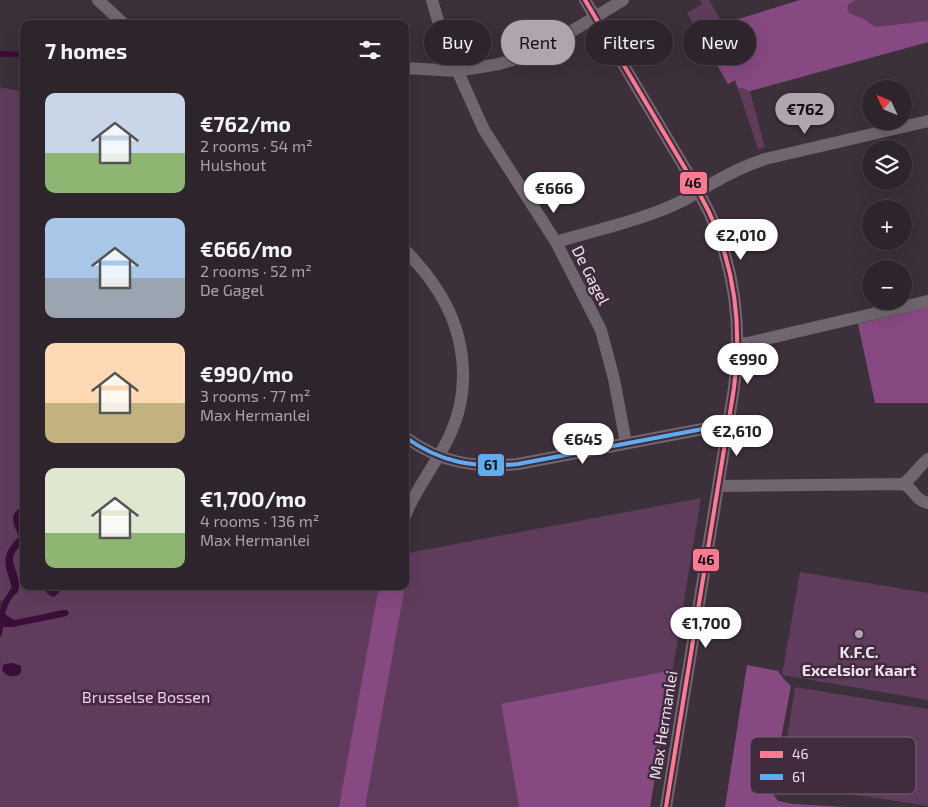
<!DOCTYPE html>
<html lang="en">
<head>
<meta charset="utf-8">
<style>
	body { margin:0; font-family:"Exo 2",sans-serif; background:#352c34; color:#f1f3f6; height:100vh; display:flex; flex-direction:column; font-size:19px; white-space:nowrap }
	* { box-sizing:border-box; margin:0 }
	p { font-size:16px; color:#a7a4a9 }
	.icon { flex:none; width:28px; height:28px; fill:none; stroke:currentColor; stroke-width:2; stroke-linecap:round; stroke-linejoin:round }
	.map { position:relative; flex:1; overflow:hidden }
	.details { position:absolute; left:20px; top:20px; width:389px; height:570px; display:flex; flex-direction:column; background:#2d242c; border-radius:10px; box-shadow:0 5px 20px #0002,0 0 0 1px #484148 }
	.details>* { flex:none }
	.hud { position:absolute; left:424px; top:20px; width:429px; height:45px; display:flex; gap:10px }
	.needle { width:32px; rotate:313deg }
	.buttons { position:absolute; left:862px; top:80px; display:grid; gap:10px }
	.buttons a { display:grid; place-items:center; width:50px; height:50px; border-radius:50%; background:#2d242c; box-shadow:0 5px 20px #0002,0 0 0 1px #484148; font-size:25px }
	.price { position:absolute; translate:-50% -42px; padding:0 11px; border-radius:18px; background:#fff; color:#222; font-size:16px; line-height:32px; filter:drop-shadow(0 1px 2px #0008) }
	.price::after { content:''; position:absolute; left:50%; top:30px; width:15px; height:11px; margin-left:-8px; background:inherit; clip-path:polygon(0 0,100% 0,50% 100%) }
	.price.on { background:#b0a4af; color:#111 }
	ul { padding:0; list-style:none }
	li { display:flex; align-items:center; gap:15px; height:125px; padding:0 25px }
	li span { display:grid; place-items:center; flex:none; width:140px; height:100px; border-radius:10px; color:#555 }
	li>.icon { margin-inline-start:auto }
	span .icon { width:60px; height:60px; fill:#fffc; stroke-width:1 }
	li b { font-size:21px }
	h2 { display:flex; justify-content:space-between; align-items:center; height:60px; padding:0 25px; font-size:21px }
	.pill { padding:0 18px; border-radius:22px; background:#2d242c; box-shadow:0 5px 20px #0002,0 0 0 1px #484148; font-size:18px; line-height:45px }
	.pill.on { background:#b0a4af; color:#111 }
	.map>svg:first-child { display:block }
	.green { fill:#5f3c5c }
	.forest { fill:#864981 }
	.water { fill:#3b0d39 }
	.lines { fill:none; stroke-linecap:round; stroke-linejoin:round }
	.minor { stroke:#70666f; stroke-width:12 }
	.bus-1-casing { stroke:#402c3e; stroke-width:8 }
	.bus-2-casing { stroke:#402c3e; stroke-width:8 }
	.bus-1 { stroke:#fe7a93; stroke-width:4 }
	.bus-2 { stroke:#60acee; stroke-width:4 }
	.poi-dot { fill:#b0a4af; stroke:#402c3e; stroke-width:2 }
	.labels { text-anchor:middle; stroke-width:5; stroke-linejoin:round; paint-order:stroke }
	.street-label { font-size:16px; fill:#efe2ee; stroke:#402c3e }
	.poi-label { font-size:16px; font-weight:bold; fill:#efe2ee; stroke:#402c3e }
	.park-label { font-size:16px; fill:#fdc4f7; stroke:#402c3e }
	.key { fill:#402c3e; stroke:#756373; stroke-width:1 }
	.key-label { font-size:14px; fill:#efe2ee }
	.line-badge { stroke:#402c3e; stroke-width:2 }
	.pale-badge-label { font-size:14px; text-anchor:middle; font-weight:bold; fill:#111 }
</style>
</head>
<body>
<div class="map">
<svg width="928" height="807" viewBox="0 0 928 807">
	<rect width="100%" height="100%" fill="#3c303a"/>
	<g class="green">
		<path d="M700,0H709L723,24L800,0H928V42L750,91L765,148L758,149L735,80L728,84L687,13L702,4Z"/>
		<path d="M0,87L24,92V506L21,507L13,524L19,537C1,553 5,567 12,587L3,601L0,600Z"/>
		<path d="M701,498L650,807L501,705L519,807H0V638C4,630 3,620 6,611C7,606 10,600 13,597C16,593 19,592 19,587C20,570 1,557 24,544V586H405V558L406,552L408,553Z"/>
		<path d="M800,572L928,593V700L782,675Z"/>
		<path d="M795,687L928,709V806L780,783Z"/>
	</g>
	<g class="forest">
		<path d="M800,0H856L850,3L847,7L849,13L866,20L875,27L928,21V42L750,91L742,88H738L735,80L728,84L701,37L723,24Z"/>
		<path d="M928,307V403H875L858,324Z"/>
		<path d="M379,586H405L365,807H339Z"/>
		<path d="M747,665L778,671L784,679L791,686L773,781V794L778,801L793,804L847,807H725Z"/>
		<path d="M673,670L650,807H519L501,704Z"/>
	</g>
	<g class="water">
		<path d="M0,51L24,52V57H0Z"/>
		<path d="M24,506V511L20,513L18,517L24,531V544C0,558 24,574 18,590C17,595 17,592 13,596C9,601 7,608 5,614L12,619L15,620L63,610H67L69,613L67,616L13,627H3L2,633L0,638V610L3,601L12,587C4,563 0,556 19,537C15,522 6,515 24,506Z"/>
		<path d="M42,586H61L62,587L59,592L54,597C48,595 45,592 42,586Z"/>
		<path d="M13,663L21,666V672L19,675C11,677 7,677 2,670L4,664Z"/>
	</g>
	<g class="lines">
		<g class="minor">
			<path d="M98,0L124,24"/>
			<path d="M432,0L439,24L453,61L484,130L556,242L601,330L614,379L626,443"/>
			<path d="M585,0L689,175C696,187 703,200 709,212C735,268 742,328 734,388L666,807"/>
			<path d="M405,68L457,71L499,64L516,59L549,45L623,0"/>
			<path d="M556,242C596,230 643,220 680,202C691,197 702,189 713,183C730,173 747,165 765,159L928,121"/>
			<path d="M405,250C415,261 426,272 434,285C465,329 473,387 449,437C436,464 416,488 405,516"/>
			<path d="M738,344L748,343L928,301"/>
			<path d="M405,437C441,463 474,468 518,464L729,424"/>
			<path d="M903,484C913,477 919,466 928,459"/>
			<path d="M719,486L903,484C915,489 913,499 928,503"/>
		</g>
		<g class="bus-1-casing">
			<path id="bus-1" d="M585,0L689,175C696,187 703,200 709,212C735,268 742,328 734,388L666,807"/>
		</g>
		<g class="bus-2-casing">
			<path id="bus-2" d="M405,437C441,463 474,468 518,464L729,424"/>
		</g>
		<use href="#bus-1" class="bus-1"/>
		<use href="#bus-2" class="bus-2"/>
	</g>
	<circle class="poi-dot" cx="859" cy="634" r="5"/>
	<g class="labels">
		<g class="street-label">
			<text transform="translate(591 275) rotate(63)" y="6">De Gagel</text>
			<text transform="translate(663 725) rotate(-81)" y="6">Max Hermanlei</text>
		</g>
		<g class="poi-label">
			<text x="859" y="658">K.F.C.<tspan x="859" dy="18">Excelsior Kaart</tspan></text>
		</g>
		<g class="park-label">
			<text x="146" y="703">Brusselse Bossen</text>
		</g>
	</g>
	<rect x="750" y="737" width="166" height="57" rx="8" class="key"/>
	<rect x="760" y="751" width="23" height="7" fill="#fe7a93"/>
	<rect x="760" y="774" width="23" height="6" fill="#60acee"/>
	<g class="key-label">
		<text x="792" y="759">46</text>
		<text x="792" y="782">61</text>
	</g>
	<g class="line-badge">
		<rect x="679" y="171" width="29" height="24" rx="5" fill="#fe7a93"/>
		<rect x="477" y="453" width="28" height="24" rx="5" fill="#60acee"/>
		<rect x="692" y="548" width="28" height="24" rx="5" fill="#fe7a93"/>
	</g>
	<g class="pale-badge-label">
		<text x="693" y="188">46</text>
		<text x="491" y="470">61</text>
		<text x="706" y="565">46</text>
	</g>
</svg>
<div class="buttons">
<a><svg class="needle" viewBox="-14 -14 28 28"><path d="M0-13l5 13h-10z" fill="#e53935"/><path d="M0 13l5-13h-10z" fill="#a7a4a9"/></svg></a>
<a><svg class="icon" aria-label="layers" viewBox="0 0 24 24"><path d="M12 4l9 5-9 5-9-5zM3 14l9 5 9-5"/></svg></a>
<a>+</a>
<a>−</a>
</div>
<b class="price on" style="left:805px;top:135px">€762</b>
<b class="price" style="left:554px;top:214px">€666</b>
<b class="price" style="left:741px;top:261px">€2,010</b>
<b class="price" style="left:748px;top:385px">€990</b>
<b class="price" style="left:737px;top:457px">€2,610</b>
<b class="price" style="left:583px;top:465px">€645</b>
<b class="price" style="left:706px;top:649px">€1,700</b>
<div class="hud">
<a class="pill">Buy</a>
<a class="pill on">Rent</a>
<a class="pill">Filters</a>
<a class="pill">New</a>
</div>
<section class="details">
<h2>7 homes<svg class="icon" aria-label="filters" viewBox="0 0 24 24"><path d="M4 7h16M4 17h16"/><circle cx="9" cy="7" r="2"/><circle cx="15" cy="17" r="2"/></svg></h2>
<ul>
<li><span style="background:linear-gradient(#c9d6e8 60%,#8fb573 0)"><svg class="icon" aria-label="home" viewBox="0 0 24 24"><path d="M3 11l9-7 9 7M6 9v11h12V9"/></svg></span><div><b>€762/mo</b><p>2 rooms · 54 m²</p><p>Hulshout</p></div></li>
<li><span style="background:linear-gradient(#a9c7e8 60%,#9aa5b1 0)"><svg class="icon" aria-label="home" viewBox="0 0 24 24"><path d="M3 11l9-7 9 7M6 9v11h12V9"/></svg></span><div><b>€666/mo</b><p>2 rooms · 52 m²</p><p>De Gagel</p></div></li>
<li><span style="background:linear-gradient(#ffd9b3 60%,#c2b280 0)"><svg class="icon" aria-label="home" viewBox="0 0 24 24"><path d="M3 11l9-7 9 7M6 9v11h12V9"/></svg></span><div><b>€990/mo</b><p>3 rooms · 77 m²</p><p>Max Hermanlei</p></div></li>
<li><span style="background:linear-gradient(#dfe7d0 65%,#8fb573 0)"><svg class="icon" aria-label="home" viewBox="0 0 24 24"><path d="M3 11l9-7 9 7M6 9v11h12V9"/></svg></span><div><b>€1,700/mo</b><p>4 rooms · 136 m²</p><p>Max Hermanlei</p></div></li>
</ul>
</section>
</div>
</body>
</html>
